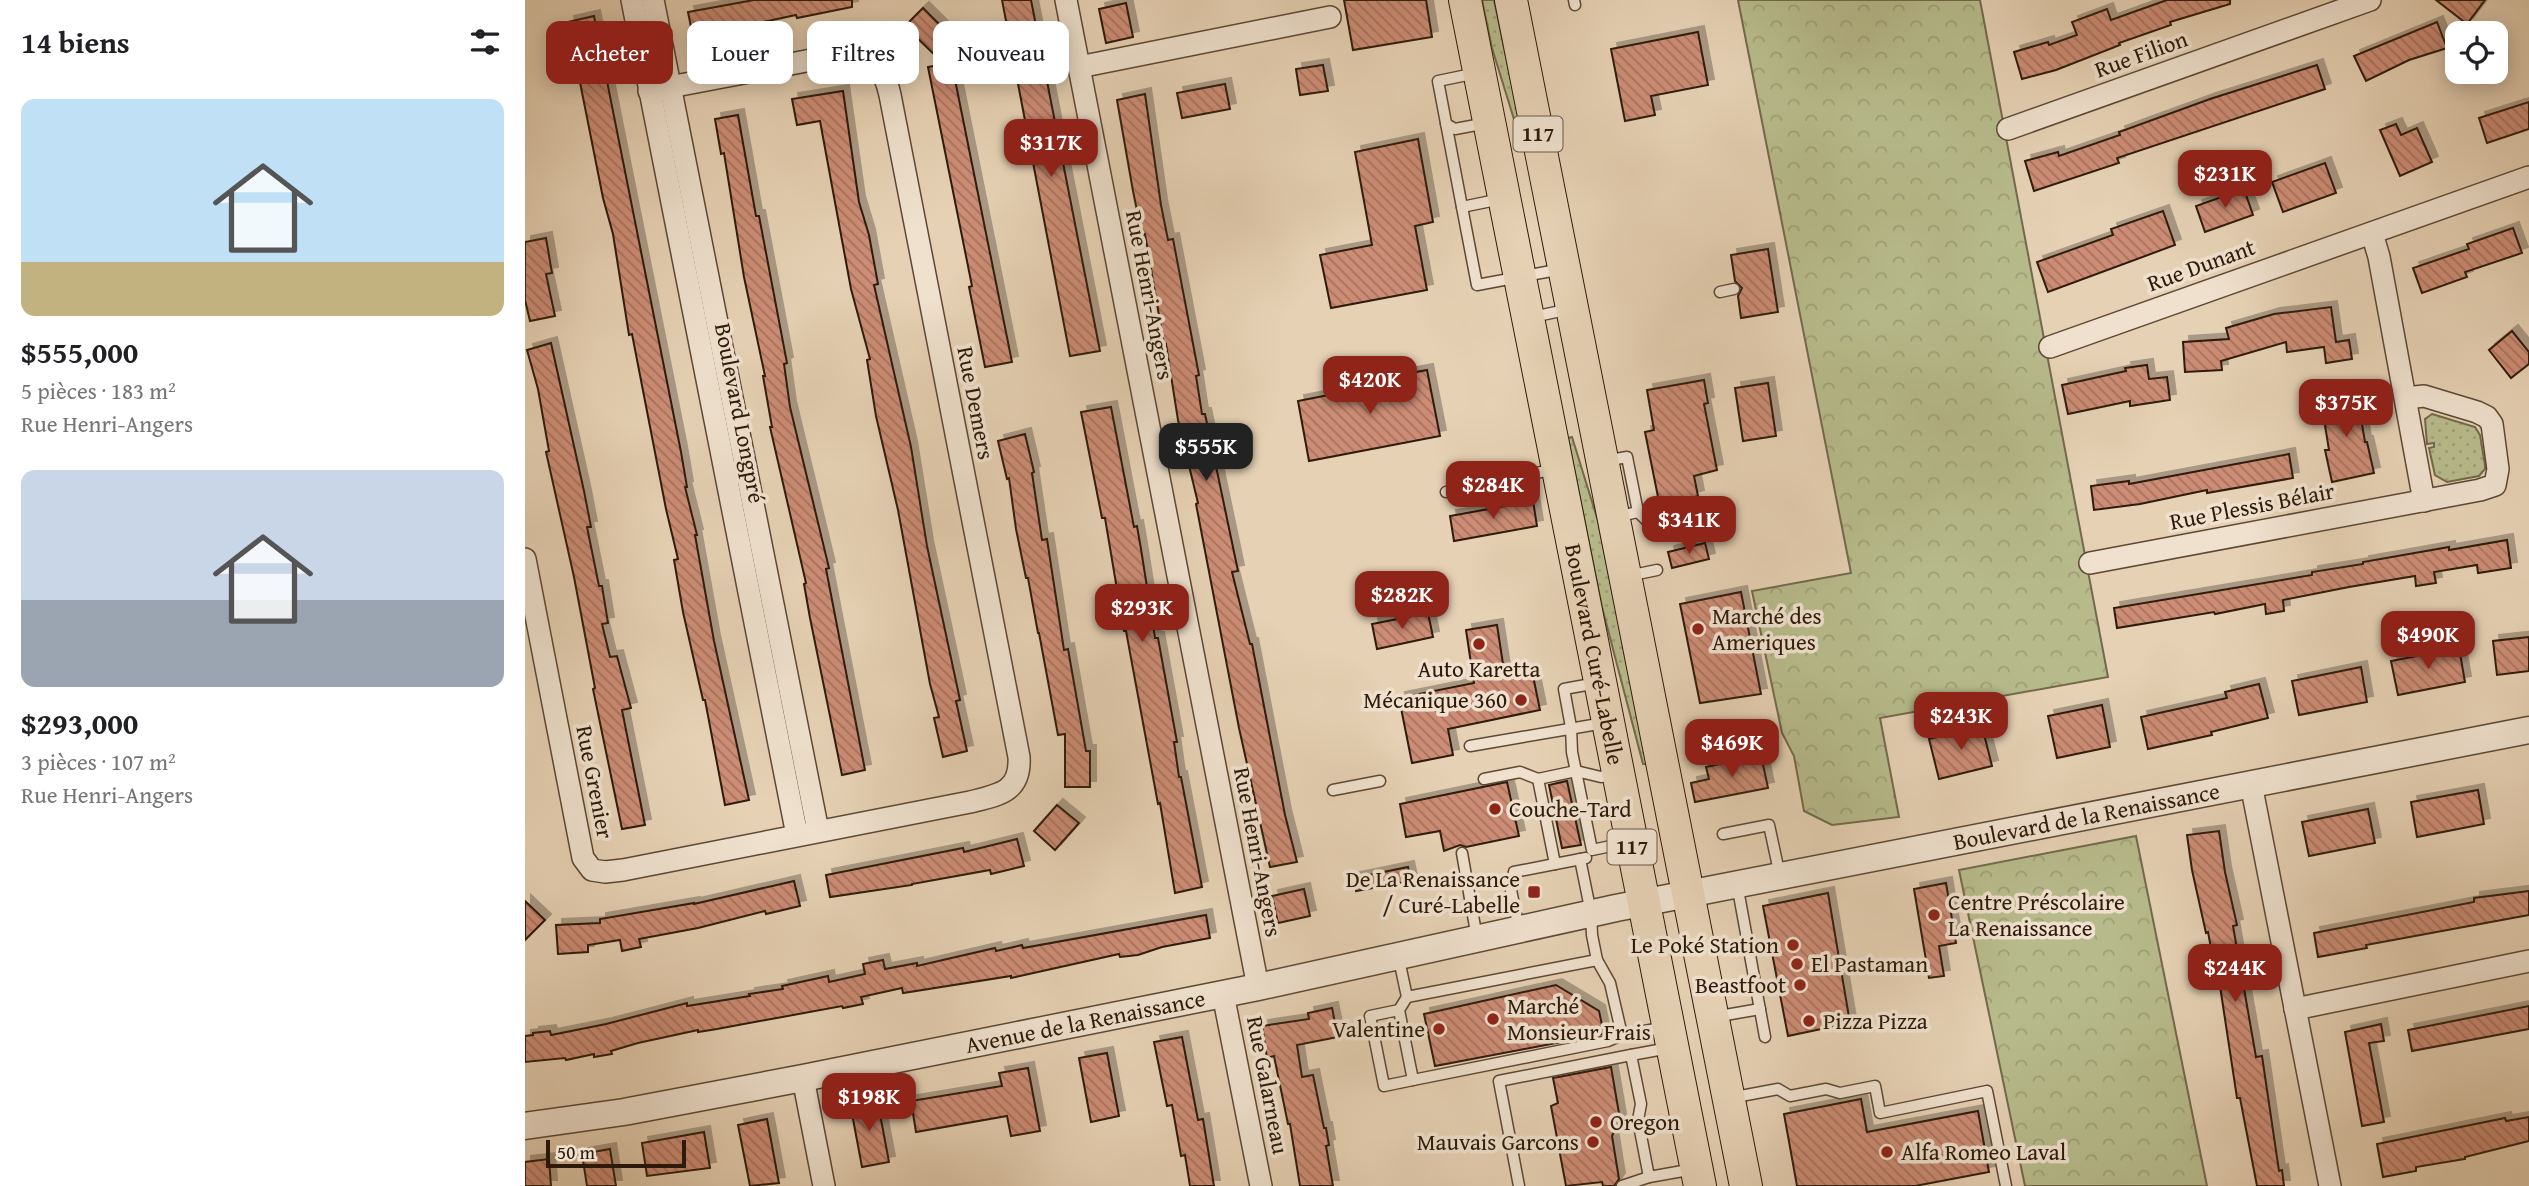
<!DOCTYPE html>
<html lang="fr">
<head>
<meta charset="utf-8">
<style>
	body { margin:0; font-family:"Gentium Book Plus",serif; background:#f2f2f2; color:#202124; height:100vh; display:flex; flex-direction:column; font-size:26px; white-space:nowrap }
	* { box-sizing:border-box; margin:0 }
	p { font-size:23px; color:#757577 }
	.icon { flex:none; width:38px; height:38px; fill:none; stroke:currentColor; stroke-width:2; stroke-linecap:round; stroke-linejoin:round }
	.map { position:relative; flex:1; overflow:hidden }
	.panel { display:flex; flex-direction:column; background:#fff; width:525px }
	.panel>* { flex:none }
	.hud { position:absolute; left:21px; top:21px; width:665px; height:63px; display:flex; gap:14px }
	.controls { position:absolute; left:1920px; top:21px; display:grid; gap:14px }
	.controls a { display:grid; place-items:center; width:63px; height:63px; border-radius:14px; background:#fff; box-shadow:0 4px 18px #0003; font-size:35px }
	.scale { position:absolute; left:21px; bottom:18px; width:140px; box-sizing:border-box; padding-left:7px; border:4px solid #2e1a0a; border-top:0; font-size:19px; line-height:24px; white-space:nowrap; color:#2e1a0a; -webkit-text-stroke:5px #efe1ce; paint-order:stroke }
	.price { position:absolute; translate:-50% -60px; padding:0 16px; border-radius:14px; background:#8f2418; color:#fff; font-size:23px; line-height:46px; filter:drop-shadow(0 2px 4px #0008) }
	.price::after { content:''; position:absolute; left:50%; top:42px; width:21px; height:16px; margin-left:-10px; background:inherit; clip-path:polygon(0 0,100% 0,50% 100%) }
	.price.selected { background:#222; color:#fff }
	ul { padding:0; list-style:none }
	li { display:grid; align-content:center; gap:14px; height:371px; padding:0 21px }
	li span { display:grid; place-items:center; height:217px; border-radius:14px; color:#555 }
	li>.icon { margin-inline-start:auto }
	span .icon { width:126px; height:126px; fill:#fffc; stroke-width:1 }
	li b { font-size:30px }
	h2 { display:flex; justify-content:space-between; align-items:center; height:84px; padding:0 21px; font-size:30px }
	.tag { padding:0 24px; border-radius:14px; background:#fff; box-shadow:0 4px 18px #0003; font-size:24px; line-height:63px }
	.tag.selected { background:#8f2418; color:#fff }
	main { display:flex; flex:1; min-height:0 }
	.map>svg:first-child { display:block }
	.grass { fill:url(#grass-dots); stroke:#726a4b; stroke-width:2 }
	.forest { fill:url(#forest-crowns); stroke:#726a4b; stroke-width:2 }
	.building { fill:url(#building-back-hatch); stroke:#2e1a0a; stroke-width:2; filter:url(#shadow) }
	.lines { fill:none; stroke-linecap:round; stroke-linejoin:round }
	.service-casing { stroke:#5c4834; stroke-width:13 }
	.minor-casing { stroke:#5c4834; stroke-width:24 }
	.tertiary-casing { stroke:#5c4834; stroke-width:29 }
	.primary-casing { stroke:#2e1a0a; stroke-width:34 }
	.service { stroke:#efe1ce; stroke-width:10 }
	.minor { stroke:#efe1ce; stroke-width:21 }
	.tertiary { stroke:#efe1ce; stroke-width:26 }
	.primary { stroke:#e6d1b4; stroke-width:32 }
	.poi-dot { fill:#8f2418; stroke:#efe1ce; stroke-width:2.5 }
	.labels { text-anchor:middle; stroke-width:7; stroke-linejoin:round; paint-order:stroke }
	.shield { fill:#efe1ce; stroke:#685645; stroke-width:2 }
	.shield-label { font-size:21px; font-weight:bold; fill:#2e1a0a }
	.street-label { font-size:23px; fill:#2e1a0a; stroke:#efe1ce }
	.poi-label { font-size:23px; fill:#2e1a0a; stroke:#efe1ce; text-anchor:start }
</style>
</head>
<body>
<main>
<section class="panel">
<h2>14 biens<svg class="icon" aria-label="filters" viewBox="0 0 24 24"><path d="M4 7h16M4 17h16"/><circle cx="9" cy="7" r="2"/><circle cx="15" cy="17" r="2"/></svg></h2>
<ul>
<li><span style="background:linear-gradient(#bfe0f5 75%,#c2b280 0)"><svg class="icon" aria-label="home" viewBox="0 0 24 24"><path d="M3 11l9-7 9 7M6 9v11h12V9"/></svg></span><div><b>$555,000</b><p>5 pièces · 183 m²</p><p>Rue Henri-Angers</p></div></li>
<li><span style="background:linear-gradient(#c9d6e8 60%,#9aa5b1 0)"><svg class="icon" aria-label="home" viewBox="0 0 24 24"><path d="M3 11l9-7 9 7M6 9v11h12V9"/></svg></span><div><b>$293,000</b><p>3 pièces · 107 m²</p><p>Rue Henri-Angers</p></div></li>
</ul>
</section>
<div class="map">
<svg width="2004" height="1186" viewBox="0 0 2004 1186">
	<defs>
		<pattern id="grass-dots" width="8" height="8" patternUnits="userSpaceOnUse" patternTransform="scale(1.75)"><rect width="8" height="8" fill="#b7bb8c"/><path d="M2 2h.1M6 6h.1" fill="none" stroke="#9ea077" stroke-width="1.8" stroke-linecap="round"/></pattern>
		<pattern id="forest-crowns" width="20" height="18" patternUnits="userSpaceOnUse" patternTransform="scale(1.75)"><rect width="20" height="18" fill="#b7bb8c"/><path d="M2 6a3 3 0 1 1 6 0M12 15a3 3 0 1 1 6 0" fill="none" stroke="#9ea077"/></pattern>
		<pattern id="building-back-hatch" width="6" height="6" patternUnits="userSpaceOnUse" patternTransform="scale(1.75)"><rect width="6" height="6" fill="#cc8c75"/><path d="M-1 5l2 2M0 0l6 6M5-1l2 2" fill="none" stroke="#a6725e"/></pattern>
		<filter id="shadow"><feDropShadow dx="6" dy="-6" stdDeviation="0" flood-color="#0004"/></filter>
	</defs>
	<rect width="100%" height="100%" fill="#e6d1b4"/>
	<filter id="stains"><feTurbulence type="fractalNoise" baseFrequency=".00286" numOctaves="4"/><feColorMatrix values="0 0 0 0 .2 0 0 0 0 .09 0 0 0 0 .02 0 0 0 .5 -.17"/></filter>
	<radialGradient id="worn" r=".72"><stop offset=".6" stop-color="#630" stop-opacity="0"/><stop offset="1" stop-color="#630" stop-opacity=".3"/></radialGradient>
	<g class="grass">
		<path d="M957,0H969L996,128L992,129L967,48Z"/>
		<path d="M1907,414L1950,427L1955,435L1960,465V469L1954,476L1922,482L1910,475L1904,448L1909,447V443L1902,444L1900,419Z"/>
		<path d="M1047,437L1073,521L1122,764H1118L1077,607L1043,438Z"/>
	</g>
	<g class="forest">
		<path d="M1213,0H1455L1583,677L1355,718L1374,817L1307,825L1279,811L1269,756L1257,733L1227,591L1326,573Z"/>
		<path d="M1611,836L1682,1186H1500L1434,870Z"/>
	</g>
	<g class="building">
		<path d="M229,0H327V7L272,18L271,15L168,37L163,12Z"/>
		<path d="M477,0H506L575,351L545,356Z"/>
		<path d="M819,0H901L907,37L828,50Z"/>
		<path d="M1642,0H1705V4L1645,22L1646,25L1594,43L1595,45L1531,70L1497,79L1489,52L1523,42L1524,45L1552,35L1547,22L1582,9L1586,20Z"/>
		<path d="M1911,0H1960L1942,24Z"/>
		<path d="M601,3L608,37L581,43L574,9Z"/>
		<path d="M398,8L429,39L423,45L487,362L460,367L444,287L447,286L403,67L419,64L380,26Z"/>
		<path d="M69,16L156,452L162,487H160L172,535H170L189,641L224,800L200,805L180,700H178L158,612L149,560L153,559L141,509L107,334L104,335L88,234L78,198L43,22Z"/>
		<path d="M1912,22L1922,48L1884,60L1841,81L1829,56Z"/>
		<path d="M1173,32L1183,85L1126,96L1130,115L1100,121L1086,49Z"/>
		<path d="M798,65L803,91L775,95L771,69Z"/>
		<path d="M1792,65L1800,89L1592,158L1594,163L1509,191L1500,161L1533,152L1534,156L1595,135L1594,132L1685,99Z"/>
		<path d="M700,84L705,109L657,118L652,93Z"/>
		<path d="M318,91L334,202L344,235L353,284L349,285L386,447L402,546L435,700L431,701L442,751L418,757L409,718L414,717L405,684L373,510L351,416L342,360L345,359L326,289L295,121L272,125L267,99Z"/>
		<path d="M620,94L636,205L643,240L648,239L674,375L671,376L677,414H680L713,571L707,572L725,644H727L760,815L772,862L745,867L714,728L671,504L673,503L653,420L641,344L639,345L636,327L620,234L617,235L608,191L592,100Z"/>
		<path d="M2004,102V129L1962,143L1954,118Z"/>
		<path d="M213,115L231,216H234L262,363L259,364L265,407L304,568L301,569L340,770L317,775L285,618L279,584L281,583L245,427H247L238,376H240L219,277L199,153L196,154L190,119Z"/>
		<path d="M1871,124L1876,135L1892,128L1907,162L1875,176L1855,130Z"/>
		<path d="M893,139L908,222L890,226L902,290L806,308L795,255L847,245L830,152Z"/>
		<path d="M1800,163L1811,193L1758,212L1747,182Z"/>
		<path d="M1719,189L1728,215L1680,232L1671,206Z"/>
		<path d="M1638,211L1650,245L1523,292L1512,262L1588,235L1586,229Z"/>
		<path d="M1988,228L1997,253L1940,272L1942,277L1897,293L1888,268L1944,249L1942,244Z"/>
		<path d="M21,238L27,273L21,274L30,316L5,321L0,300V242Z"/>
		<path d="M1243,249L1253,312L1216,318L1213,296L1217,288L1210,281L1206,255Z"/>
		<path d="M1806,307L1811,342L1824,340L1827,359L1801,363L1799,347L1762,352L1761,342L1696,361L1697,370L1660,372L1658,342L1704,339L1701,328L1749,314Z"/>
		<path d="M1987,331L2004,352V364L1986,378L1964,350Z"/>
		<path d="M26,343L59,491L66,527H62L74,586H77L83,623L77,624L85,657L92,656L106,708L97,710L120,825L97,829L68,689L70,688L49,577L21,452L24,451L13,389L2,350Z"/>
		<path d="M1622,365L1624,379L1642,377L1645,400L1605,406V401L1543,414L1537,385L1601,371L1600,368Z"/>
		<path d="M902,370L915,436L784,461L773,401L809,394L808,388Z"/>
		<path d="M1179,380L1183,403L1179,404L1192,470L1169,476L1173,496L1135,507L1120,432L1129,430L1122,390Z"/>
		<path d="M1243,383L1251,436L1218,441L1210,388Z"/>
		<path d="M1832,395L1840,442H1842L1849,473L1807,482L1800,450H1804L1796,401Z"/>
		<path d="M586,407L609,527L612,526L616,549L630,638H633L652,742H649L654,777H656L677,887L650,893L635,803L633,804L601,631H599L580,518H577L556,412Z"/>
		<path d="M500,434L509,472L507,473L517,540L522,539L539,650L543,649L561,751H565V787H540V734L533,735L514,633H513L503,578H501L491,529L484,478L482,479L473,441Z"/>
		<path d="M1764,454L1768,478L1682,493V490L1615,504L1569,510L1566,486L1604,481V484Z"/>
		<path d="M1008,501L1012,526L929,541L925,516Z"/>
		<path d="M1982,540L1986,568L1953,573L1952,565L1909,572L1911,583L1891,586L1890,576L1824,587L1758,600L1759,611L1741,614L1740,604L1690,614L1689,612L1592,628L1589,608L1787,575V572L1838,564V562L1924,547V550Z"/>
		<path d="M1180,543L1184,559L1147,568L1143,552Z"/>
		<path d="M1216,592L1236,694L1175,703L1155,604Z"/>
		<path d="M903,613L908,637L852,649L847,624Z"/>
		<path d="M972,625L980,677L1007,671L1015,710L923,729L928,755L887,763L874,698L949,683L941,630Z"/>
		<path d="M2004,637V671L1972,675L1968,641Z"/>
		<path d="M1934,648L1940,682L1873,695L1866,661Z"/>
		<path d="M1836,667L1842,702L1774,715L1767,681Z"/>
		<path d="M1734,684L1743,718L1686,732L1687,735L1623,749L1616,717L1702,698L1700,692Z"/>
		<path d="M1577,705L1585,747L1532,758L1523,716Z"/>
		<path d="M1457,726L1467,766L1414,779L1404,739Z"/>
		<path d="M1236,755L1243,788L1170,802L1166,783L1184,779L1181,767Z"/>
		<path d="M1042,781L1056,845L1037,848L1024,785Z"/>
		<path d="M982,782L994,836L941,847L935,845L919,851L915,831L881,837L875,804Z"/>
		<path d="M1953,790L1959,824L1892,837L1886,802Z"/>
		<path d="M532,805L554,823L530,850L509,831Z"/>
		<path d="M1843,809L1850,843L1784,856L1777,822Z"/>
		<path d="M1694,831L1700,872L1712,925L1708,926L1731,1057L1737,1056L1754,1171L1757,1170L1759,1186H1732L1715,1098H1712L1695,986H1693L1683,932L1681,933L1667,870L1662,835Z"/>
		<path d="M492,839L499,866L466,874L465,870L387,884V885L305,897L301,875L438,848L439,852Z"/>
		<path d="M883,867L886,881L831,891L829,878Z"/>
		<path d="M269,881L275,906L241,914L240,911L173,928L114,939L116,947L97,951L95,940L63,945V952L33,954L31,925L75,923V919L169,903V904Z"/>
		<path d="M1421,883L1431,943L1414,946L1419,976L1404,978L1389,889Z"/>
		<path d="M779,889L785,916L753,923L747,896Z"/>
		<path d="M2004,891V915L1841,945L1842,948L1793,957L1789,933L1949,902V898Z"/>
		<path d="M1303,893L1325,1023L1263,1036L1238,906Z"/>
		<path d="M0,901L20,920L0,940Z"/>
		<path d="M681,915L685,938L637,947L613,955L595,957L594,954L486,978V976L378,993L377,988L336,997L338,1004L318,1008L317,1006L192,1029L173,1032V1030L113,1043L86,1051L87,1054L69,1057V1054L41,1060L40,1058L0,1062V1036L8,1035V1033L25,1031L26,1035L81,1024L162,1003V1006L225,996L224,994L258,989L257,986L303,976L304,982L340,974L338,964L358,960L360,969L392,963V966L470,948L471,951L497,945L498,948Z"/>
		<path d="M1031,985L1074,1011L1079,1034L910,1066L899,1014Z"/>
		<path d="M2004,1006V1029L1887,1051L1883,1030Z"/>
		<path d="M807,1008L813,1037L772,1045L777,1077L788,1075L799,1128H801L804,1145L801,1146L808,1186H775L765,1124H763L749,1056L742,1058L737,1026L784,1019L783,1013Z"/>
		<path d="M1856,1024L1859,1041L1844,1043L1859,1122L1837,1126L1820,1032Z"/>
		<path d="M657,1037L673,1120L678,1119L689,1186H665L660,1155L656,1156L647,1105L642,1106L629,1042Z"/>
		<path d="M582,1053L594,1116L566,1122L554,1058Z"/>
		<path d="M1086,1067L1095,1119L1087,1136L1094,1179L1089,1186H1078L1077,1182L1041,1186L1026,1106L1033,1103L1028,1078Z"/>
		<path d="M503,1068L515,1131L486,1136L482,1116L391,1132L386,1101L477,1086L474,1073Z"/>
		<path d="M352,1098L364,1162L337,1167L325,1103Z"/>
		<path d="M1336,1099L1342,1132L1453,1111L1464,1172L1390,1186H1272L1259,1114Z"/>
		<path d="M2004,1117V1141L1940,1157V1159L1891,1167V1171L1858,1177L1852,1144L1980,1118L1981,1121Z"/>
		<path d="M242,1119L254,1183L225,1186L213,1125Z"/>
		<path d="M179,1132L185,1168L122,1176L117,1143Z"/>
		<path d="M85,1149L91,1186H62L57,1154Z"/>
		<path d="M24,1159L26,1186H0V1162Z"/>
	</g>
	<g class="lines">
		<g class="service-casing">
			<g id="service">
				<path d="M1049,0L1050,5"/>
				<path d="M952,73L913,81L937,207L976,199"/>
				<path d="M921,124L930,129L962,123"/>
				<path d="M937,207L952,285L1037,269"/>
				<path d="M1195,292L1209,289"/>
				<path d="M1008,321L1017,315L1045,309"/>
				<path d="M1080,461L1102,457L1113,512L1090,517"/>
				<path d="M921,492L1030,469"/>
				<path d="M1189,508L1191,519"/>
				<path d="M1113,512L1132,531"/>
				<path d="M1103,576L1132,570"/>
				<path d="M1072,683L1039,689L1046,727L1047,752L1067,850L1105,842"/>
				<path d="M945,746L1079,723"/>
				<path d="M959,779L995,772L1013,779"/>
				<path d="M808,790L855,781"/>
				<path d="M1198,834L1244,825L1255,876"/>
				<path d="M937,853L952,938"/>
				<path d="M1061,858L1030,864L1013,779L1051,771L1076,777L1090,774"/>
				<path d="M1055,859L1066,913L1067,935L1072,960L1085,983L1097,1035L1142,1027"/>
				<path d="M1212,884L1240,1037"/>
				<path d="M994,929L986,890L989,872L1030,864"/>
				<path d="M873,955L882,997L1072,960"/>
				<path d="M874,1010L845,1016L859,1086L888,1080L874,1010L882,997"/>
				<path d="M1189,1017L1235,1009"/>
				<path d="M1144,1048L1106,1055L1116,1104L1113,1120L1124,1177L1169,1169"/>
				<path d="M888,1080L1083,1041L1097,1035"/>
				<path d="M1205,1098L1253,1089L1265,1096L1301,1089L1315,1093L1350,1086L1355,1113L1462,1091L1481,1186"/>
				<path d="M994,1186L974,1081L1106,1055"/>
				<path d="M1097,1186L1124,1177"/>
			</g>
		</g>
		<g class="minor-casing">
			<g id="minor">
				<path d="M107,0L272,835"/>
				<path d="M128,0L293,831"/>
				<path d="M541,0L733,987"/>
				<path d="M554,67L805,17"/>
				<path d="M1483,129L1845,0"/>
				<path d="M1847,233L1854,257L1899,501"/>
				<path d="M1525,347L2004,177"/>
				<path d="M0,559L58,858L67,870L80,872L98,870L445,802C474,795 496,792 494,757L365,95C360,72 350,52 323,53L124,91"/>
				<path d="M1565,563L1955,490L1970,485L1973,469L1967,424L1962,417L1952,412L1899,396L1881,398"/>
				<path d="M1726,784L1805,1186"/>
				<path d="M698,994L736,1186"/>
				<path d="M1770,1009L2004,961"/>
				<path d="M278,1078L299,1186"/>
			</g>
		</g>
		<g class="tertiary-casing">
			<g id="tertiary">
				<path id="s1" d="M0,1126L99,1112L278,1078L733,987L1091,908L2004,730"/>
			</g>
		</g>
		<g class="primary-casing">
			<g id="primary">
				<path id="s2" d="M940,0L1175,1186"/>
				<path d="M986,0L1221,1186"/>
			</g>
		</g>
		<use href="#service" class="service"/>
		<use href="#minor" class="minor"/>
		<use href="#tertiary" class="tertiary"/>
		<use href="#primary" class="primary"/>
	</g>
	<g class="poi-dot">
		<circle cx="1173" cy="629" r="7"/>
		<circle cx="954" cy="644" r="7"/>
		<circle cx="996" cy="700" r="7"/>
		<circle cx="970" cy="809" r="7"/>
		<rect x="1002" y="885" width="14" height="14" rx="3.5"/>
		<circle cx="1409" cy="915" r="7"/>
		<circle cx="1268" cy="945" r="7"/>
		<circle cx="1272" cy="964" r="7"/>
		<circle cx="1275" cy="985" r="7"/>
		<circle cx="968" cy="1019" r="7"/>
		<circle cx="1284" cy="1021" r="7"/>
		<circle cx="914" cy="1029" r="7"/>
		<circle cx="1071" cy="1122" r="7"/>
		<circle cx="1068" cy="1142" r="7"/>
		<circle cx="1362" cy="1152" r="7"/>
	</g>
	<g class="labels">
		<g class="shield">
			<rect x="988.5" y="116.5" width="49" height="35" rx="5"/>
			<rect x="1082.5" y="829.5" width="49" height="35" rx="5"/>
		</g>
		<g class="shield-label">
			<text x="1013" y="141">117</text>
			<text x="1107" y="854">117</text>
		</g>
		<g class="street-label">
			<text transform="translate(1616 54) rotate(-20)" y="8">Rue Filion</text>
			<text transform="translate(1676 265) rotate(-20)" y="8">Rue Dunant</text>
			<text transform="translate(625 295) rotate(79)" y="8">Rue Henri-Angers</text>
			<text transform="translate(451 403) rotate(79)" y="8">Rue Demers</text>
			<text transform="translate(215 413) rotate(79)" y="8">Boulevard Longpré</text>
			<text transform="translate(1727 506) rotate(-11)" y="8">Rue Plessis Bélair</text>
			<text dy="8" stroke="none"><textPath href="#s2" startOffset="667">Boulevard Curé-Labelle</textPath></text>
			<text transform="translate(70 782) rotate(79)" y="8">Rue Grenier</text>
			<text dy="8" stroke="none"><textPath href="#s1" startOffset="1592">Boulevard de la Renaissance</textPath></text>
			<text transform="translate(733 852) rotate(79)" y="8">Rue Henri-Angers</text>
			<text dy="8" stroke="none"><textPath href="#s1" startOffset="570">Avenue de la Renaissance</textPath></text>
			<text transform="translate(743 1085) rotate(79)" y="8">Rue Galarneau</text>
		</g>
		<g class="poi-label">
			<text x="1187" y="624">Marché des<tspan x="1187" dy="26">Ameriques</tspan></text>
			<text x="954" y="677" text-anchor="middle">Auto Karetta</text>
			<text x="982" y="708" text-anchor="end">Mécanique 360</text>
			<text x="984" y="817">Couche-Tard</text>
			<text x="995" y="887" text-anchor="end">De La Renaissance<tspan x="995" dy="26">/ Curé-Labelle</tspan></text>
			<text x="1423" y="910">Centre Préscolaire<tspan x="1423" dy="26">La Renaissance</tspan></text>
			<text x="1254" y="953" text-anchor="end">Le Poké Station</text>
			<text x="1286" y="972">El Pastaman</text>
			<text x="1261" y="993" text-anchor="end">Beastfoot</text>
			<text x="982" y="1014">Marché<tspan x="982" dy="26">Monsieur Frais</tspan></text>
			<text x="1298" y="1029">Pizza Pizza</text>
			<text x="900" y="1037" text-anchor="end">Valentine</text>
			<text x="1085" y="1130">Oregon</text>
			<text x="1054" y="1150" text-anchor="end">Mauvais Garcons</text>
			<text x="1376" y="1160">Alfa Romeo Laval</text>
		</g>
	</g>
	<rect width="100%" height="100%" filter="url(#stains)"/>
	<rect width="100%" height="100%" fill="url(#worn)"/>
</svg>
<div class="controls">
<a><svg class="icon" aria-label="locate" viewBox="0 0 24 24"><circle cx="12" cy="12" r="6"/><path d="M12 2v4M12 18v4M2 12h4M18 12h4"/></svg></a>
</div>
<div class="scale">50 m</div>
<b class="price" style="left:526px;top:179px">$317K</b>
<b class="price" style="left:1700px;top:210px">$231K</b>
<b class="price" style="left:845px;top:416px">$420K</b>
<b class="price" style="left:1821px;top:439px">$375K</b>
<b class="price selected" style="left:681px;top:483px">$555K</b>
<b class="price" style="left:968px;top:521px">$284K</b>
<b class="price" style="left:1164px;top:556px">$341K</b>
<b class="price" style="left:877px;top:631px">$282K</b>
<b class="price" style="left:617px;top:644px">$293K</b>
<b class="price" style="left:1903px;top:671px">$490K</b>
<b class="price" style="left:1436px;top:752px">$243K</b>
<b class="price" style="left:1207px;top:779px">$469K</b>
<b class="price" style="left:1710px;top:1004px">$244K</b>
<b class="price" style="left:344px;top:1133px">$198K</b>
<div class="hud">
<a class="tag selected">Acheter</a>
<a class="tag">Louer</a>
<a class="tag">Filtres</a>
<a class="tag">Nouveau</a>
</div>
</div>
</main>
</body>
</html>
